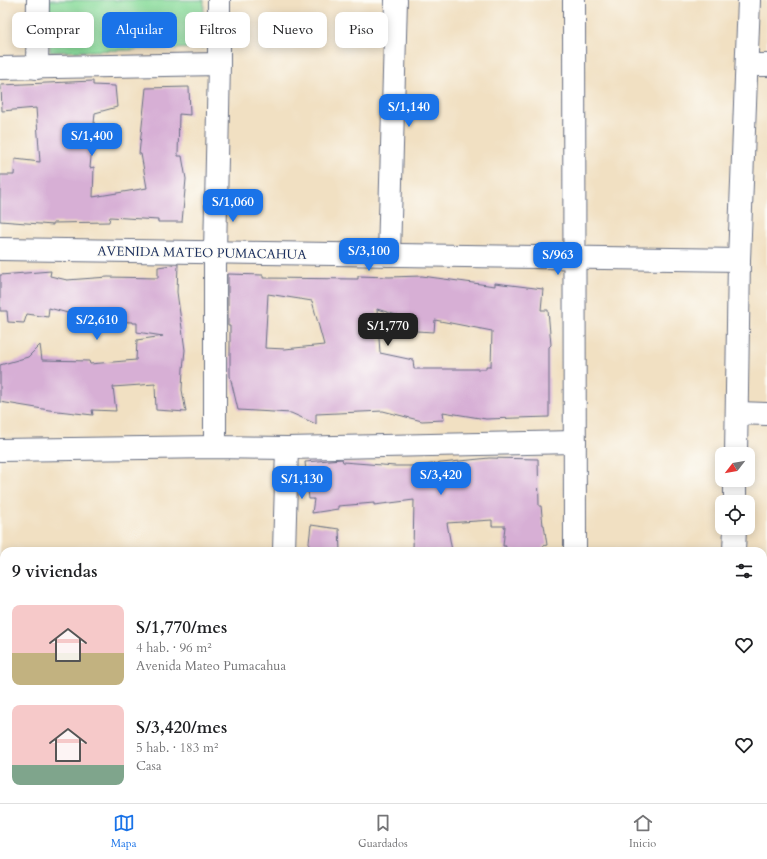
<!DOCTYPE html>
<html lang="es">
<head>
<meta charset="utf-8">
<style>
	body { margin:0; font-family:Cardo,serif; background:#f6f6f6; color:#202124; height:100vh; display:flex; flex-direction:column; font-size:15px; white-space:nowrap }
	* { box-sizing:border-box; margin:0 }
	p { font-size:13px; color:#757577 }
	.icon { flex:none; width:22px; height:22px; fill:none; stroke:currentColor; stroke-width:2; stroke-linecap:round; stroke-linejoin:round }
	.map { position:relative; flex:1; overflow:hidden }
	.panel { position:absolute; left:0px; top:547px; width:767px; height:256px; display:flex; flex-direction:column; background:#fff; border-radius:12px 12px 0 0; box-shadow:0 2px 10px #0003 }
	.panel>* { flex:none }
	.guide { position:absolute; left:12px; top:12px; width:400px; height:36px; display:flex; gap:8px }
	.needle { width:26px; rotate:239deg }
	.controls { position:absolute; left:715px; top:447px; display:grid; gap:8px }
	.controls a { display:grid; place-items:center; width:40px; height:40px; border-radius:8px; background:#fff; box-shadow:0 2px 10px #0003; font-size:20px }
	.price { position:absolute; translate:-50% -34px; padding:0 9px; border-radius:8px; background:#1a73e8; color:#fff; font-size:13px; line-height:26px; filter:drop-shadow(0 1px 2px #0008) }
	.price::after { content:''; position:absolute; left:50%; top:24px; width:12px; height:9px; margin-left:-6px; background:inherit; clip-path:polygon(0 0,100% 0,50% 100%) }
	.price.active { background:#222; color:#fff }
	ul { padding:0; list-style:none }
	li { display:flex; align-items:center; gap:12px; height:100px; padding:0 12px }
	li span { display:grid; place-items:center; flex:none; width:112px; height:80px; border-radius:8px; color:#555 }
	li>.icon { margin-inline-start:auto }
	span .icon { width:48px; height:48px; fill:#fffc; stroke-width:1 }
	li b { font-size:17px }
	h2 { display:flex; justify-content:space-between; align-items:center; height:48px; padding:0 12px; font-size:17px }
	.chip { padding:0 14px; border-radius:8px; background:#fff; box-shadow:0 2px 10px #0003; font-size:14px; line-height:36px }
	.chip.active { background:#1a73e8; color:#fff }
	.menu { display:flex; justify-content:space-around; align-items:center; height:56px; border-top:1px solid #e0e0e0; background:#fff; font-size:11px; color:#757577 }
	.menu a { display:grid; justify-items:center; gap:2px }
	.menu .active { color:#1a73e8 }
	.map>svg:first-child { display:block }
	.green { fill:#8bdc9c; stroke:#53867d }
	.building { fill:#d7afd5; fill-rule:evenodd }
	.lines { fill:none; stroke-linecap:round; stroke-linejoin:round }
	.minor-casing { stroke:#666d81; stroke-width:24 }
	.minor { stroke:#fff; stroke-width:22 }
	.labels { text-anchor:middle; stroke-width:3; stroke-linejoin:round; paint-order:stroke }
	.street-label { font-size:13px; fill:#1b2f5e; stroke:#fdfcf7 }
</style>
</head>
<body>
<div class="map">
<svg width="767" height="803" viewBox="0 0 767 803">
	<rect width="100%" height="100%" fill="#fdfcf7"/>
	<filter id="ink" filterUnits="userSpaceOnUse"><feTurbulence type="fractalNoise" baseFrequency=".025" numOctaves="2"/><feDisplacementMap in="SourceGraphic" scale="8" xChannelSelector="R" yChannelSelector="G"/><feConvolveMatrix kernelMatrix="1 2 1 2 8 2 1 2 1" color-interpolation-filters="sRGB"/></filter>
	<filter id="wash" filterUnits="userSpaceOnUse"><feTurbulence type="fractalNoise" baseFrequency=".012" numOctaves="4" result="noise"/><feDisplacementMap in="SourceGraphic" scale="16" xChannelSelector="R" yChannelSelector="G"/><feGaussianBlur stdDeviation="0.9" result="paint"/><feColorMatrix in="noise" values="0 0 0 0 0 0 0 0 0 0 0 0 0 0 0 0 0 1.4 0 .05"/><feComposite in="paint" operator="in"/></filter>
	<g filter="url(#wash)">
		<rect width="100%" height="100%" fill="#f1e0c2"/>
		<path class="green" d="M49,0H204L203,48L50,52Z"/>
		<g id="blocks">
			<g class="building">
				<path d="M93,81V85L115,86L117,107L95,113L90,168L94,167L93,197L147,188L141,154H139L146,88L189,87L190,115L179,114L178,156H182L186,179L182,222H158V220L110,217L109,222L53,223V225L0,221V175H14L15,159L40,162L36,108L2,111L1,85Z"/>
				<path d="M178,264L177,292L185,350L183,369L182,390L186,412L156,410L155,384L113,387L116,411L92,410L93,415L49,410L0,402V365L28,357L40,345L42,360L89,361L90,364L136,360L137,340L163,336L137,332V323H133V322L98,321L49,308L48,317L27,314L24,323L8,322L7,311H0V275L51,271L50,276L67,280L108,277L158,278V267Z"/>
				<path d="M228,274L263,275V278L358,279V276L389,277L422,276L495,286V283L543,289L541,310H548L551,345L549,347V417L486,419L443,412L444,420L422,421L383,411L316,414V424L291,413L238,410L230,376V326H228ZM268,294L312,301L324,345L285,349L265,348ZM377,309L416,321V331L434,332L435,320L492,331L491,366H486V369H414L413,360L380,353Z"/>
				<path d="M489,458L538,459L539,506H541L543,525H544L547,545L543,546L544,551H505L506,546H503L505,526H492V520L447,523L452,551H413L414,500L374,505V503L338,506V509L312,513L314,499H309L305,462L342,459L343,462L395,466H413Z"/>
				<path d="M311,525L339,529L340,551H308Z"/>
			</g>
		</g>
	</g>
	<g filter="url(#ink)">
		<use href="#blocks" fill-opacity="0" stroke="#666d81" stroke-width="1"/>
		<g class="lines">
			<g class="minor-casing">
				<g id="minor">
					<path d="M574,0L575,551"/>
					<path d="M747,65H767"/>
					<path d="M0,68L219,64"/>
					<path d="M37,68L38,0"/>
					<path d="M0,249L739,260"/>
					<path d="M389,255L396,0"/>
					<path d="M737,413L767,414"/>
					<path d="M215,447V252L219,64V0"/>
					<path d="M0,450L215,447L287,448L575,442"/>
					<path d="M736,454L739,260L749,0"/>
					<path d="M735,502V480"/>
					<path d="M284,551L287,448"/>
					<path d="M734,551L735,528"/>
					<path d="M0,631H4"/>
					<path d="M763,645H767"/>
					<path d="M29,803V799"/>
					<path d="M204,803V799"/>
					<path d="M383,803V799"/>
					<path d="M568,803V799"/>
				</g>
			</g>
			<use href="#minor" class="minor"/>
		</g>
	</g>
	<g class="labels">
		<g class="street-label">
			<text transform="translate(202 252) rotate(1)" y="5">AVENIDA MATEO PUMACAHUA</text>
		</g>
	</g>
</svg>
<div class="controls">
<a><svg class="needle" viewBox="-14 -14 28 28"><path d="M0-13l5 13h-10z" fill="#e53935"/><path d="M0 13l5-13h-10z" fill="#757577"/></svg></a>
<a><svg class="icon" aria-label="locate" viewBox="0 0 24 24"><circle cx="12" cy="12" r="6"/><path d="M12 2v4M12 18v4M2 12h4M18 12h4"/></svg></a>
</div>
<b class="price" style="left:409px;top:128px">S/1,140</b>
<b class="price" style="left:92px;top:157px">S/1,400</b>
<b class="price" style="left:233px;top:223px">S/1,060</b>
<b class="price" style="left:369px;top:272px">S/3,100</b>
<b class="price" style="left:558px;top:276px">S/963</b>
<b class="price" style="left:97px;top:341px">S/2,610</b>
<b class="price active" style="left:388px;top:347px">S/1,770</b>
<b class="price" style="left:441px;top:496px">S/3,420</b>
<b class="price" style="left:302px;top:500px">S/1,130</b>
<div class="guide">
<a class="chip">Comprar</a>
<a class="chip active">Alquilar</a>
<a class="chip">Filtros</a>
<a class="chip">Nuevo</a>
<a class="chip">Piso</a>
</div>
<section class="panel">
<h2>9 viviendas<svg class="icon" aria-label="filters" viewBox="0 0 24 24"><path d="M4 7h16M4 17h16"/><circle cx="9" cy="7" r="2"/><circle cx="15" cy="17" r="2"/></svg></h2>
<ul>
<li><span style="background:linear-gradient(#f6c9c9 60%,#c2b280 0)"><svg class="icon" aria-label="home" viewBox="0 0 24 24"><path d="M3 11l9-7 9 7M6 9v11h12V9"/></svg></span><div><b>S/1,770/mes</b><p>4 hab. · 96 m²</p><p>Avenida Mateo Pumacahua</p></div><svg class="icon" aria-label="heart" viewBox="0 0 24 24"><path d="M12 20l-8-8c-3-5 5-10 8-4 3-6 11-1 8 4z"/></svg></li>
<li><span style="background:linear-gradient(#f6c9c9 75%,#7fa58c 0)"><svg class="icon" aria-label="home" viewBox="0 0 24 24"><path d="M3 11l9-7 9 7M6 9v11h12V9"/></svg></span><div><b>S/3,420/mes</b><p>5 hab. · 183 m²</p><p>Casa</p></div><svg class="icon" aria-label="heart" viewBox="0 0 24 24"><path d="M12 20l-8-8c-3-5 5-10 8-4 3-6 11-1 8 4z"/></svg></li>
</ul>
</section>
</div>
<nav class="menu">
<a class="active"><svg class="icon" aria-label="map" viewBox="0 0 24 24"><path d="M3 6l6-2 6 2 6-2v14l-6 2-6-2-6 2zM9 4v14M15 6v14"/></svg>Mapa</a>
<a><svg class="icon" aria-label="saved" viewBox="0 0 24 24"><path d="M7 4h10v16l-5-4-5 4z"/></svg>Guardados</a>
<a><svg class="icon" aria-label="home" viewBox="0 0 24 24"><path d="M3 11l9-7 9 7M6 9v11h12V9"/></svg>Inicio</a>
</nav>
</body>
</html>
